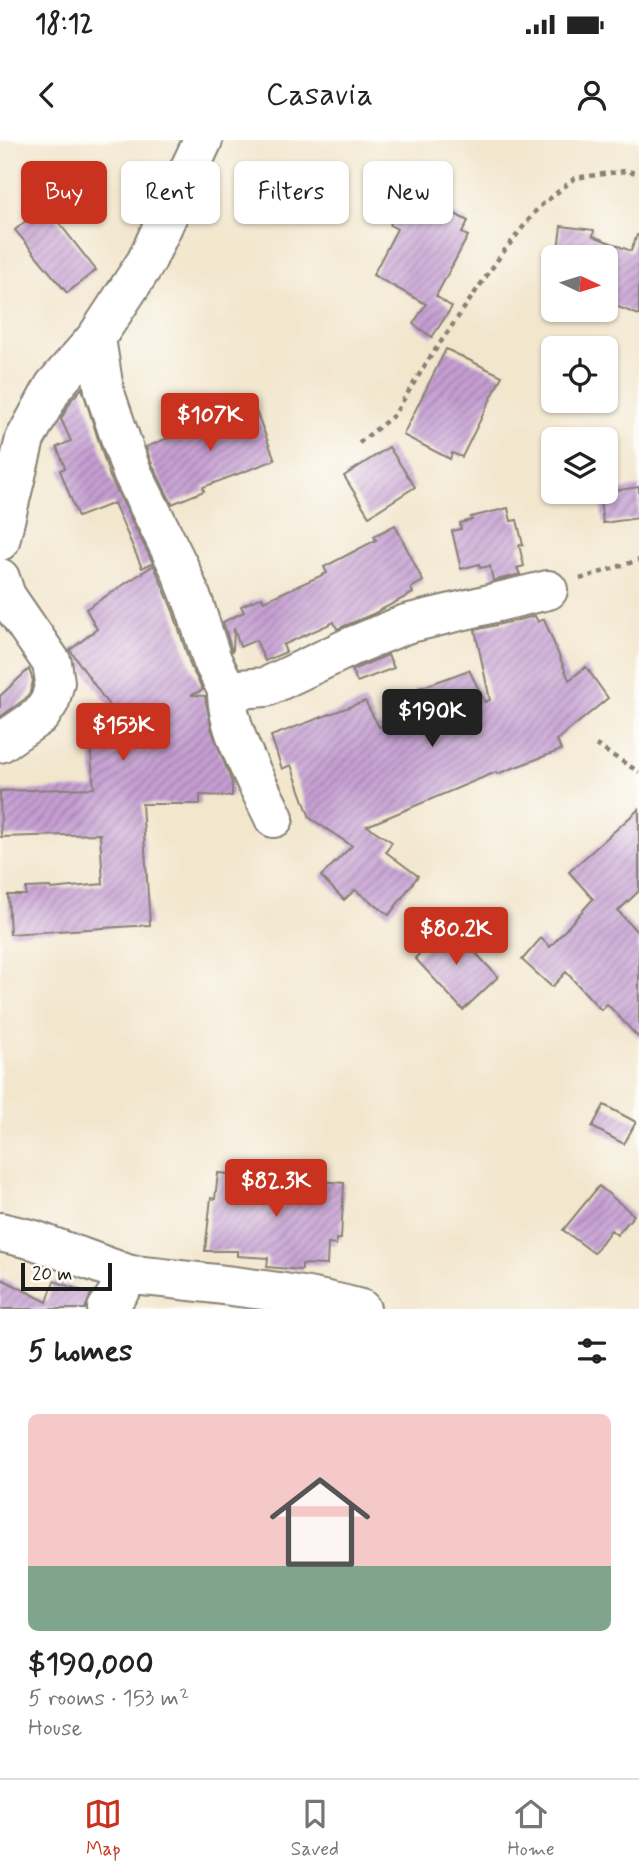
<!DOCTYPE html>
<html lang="en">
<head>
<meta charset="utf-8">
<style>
	body { margin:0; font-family:Mynerve,sans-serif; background:#f6f6f6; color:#222; height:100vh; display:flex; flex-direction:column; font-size:26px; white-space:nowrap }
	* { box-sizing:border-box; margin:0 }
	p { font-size:23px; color:#767676 }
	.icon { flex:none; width:38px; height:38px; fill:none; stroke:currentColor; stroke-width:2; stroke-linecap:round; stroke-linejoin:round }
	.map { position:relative; height:1169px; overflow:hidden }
	.sheet { display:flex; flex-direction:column; background:#fff; flex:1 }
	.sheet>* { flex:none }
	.hud { position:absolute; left:21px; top:21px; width:598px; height:63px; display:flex; gap:14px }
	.needle { width:46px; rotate:94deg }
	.buttons { position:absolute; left:541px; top:105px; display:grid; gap:14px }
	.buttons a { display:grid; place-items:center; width:77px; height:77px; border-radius:10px; background:#fff; box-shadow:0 2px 5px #0004; font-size:35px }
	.scale { position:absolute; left:21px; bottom:18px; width:91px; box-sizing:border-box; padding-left:7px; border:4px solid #1c1c1c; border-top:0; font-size:19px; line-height:24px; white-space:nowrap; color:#1c1c1c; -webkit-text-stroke:5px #fdfcf7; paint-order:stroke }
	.price { position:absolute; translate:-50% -60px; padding:0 16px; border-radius:7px; background:#c8321e; color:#fff; font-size:23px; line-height:46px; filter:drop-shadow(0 2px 4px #0008) }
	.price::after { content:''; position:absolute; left:50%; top:42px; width:21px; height:16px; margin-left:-10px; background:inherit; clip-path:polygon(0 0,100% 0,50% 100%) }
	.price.active { background:#222; color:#fff }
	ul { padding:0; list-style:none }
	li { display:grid; align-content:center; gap:14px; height:371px; padding:0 28px }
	li span { display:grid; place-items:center; height:217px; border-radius:10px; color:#555 }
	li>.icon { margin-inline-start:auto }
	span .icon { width:126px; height:126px; fill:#fffc; stroke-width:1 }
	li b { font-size:30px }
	h2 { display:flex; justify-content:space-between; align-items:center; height:84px; padding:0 28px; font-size:30px }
	.pill { padding:0 24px; border-radius:10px; background:#fff; box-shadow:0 2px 5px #0004; font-size:24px; line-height:63px }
	.pill.active { background:#c8321e; color:#fff }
	.status { display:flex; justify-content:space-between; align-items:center; height:49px; padding:0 35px; background:#fff; direction:ltr }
	.status svg { height:19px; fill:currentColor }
	header { display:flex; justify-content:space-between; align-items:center; height:91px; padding:0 28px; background:#fff; font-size:32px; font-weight:600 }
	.tab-bar { display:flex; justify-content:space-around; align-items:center; height:98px; border-top:2px solid #e0e0e0; background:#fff; font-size:19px; color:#767676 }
	.tab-bar a { display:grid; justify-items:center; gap:4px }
	.tab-bar .active { color:#c8321e }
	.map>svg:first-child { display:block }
	.building { fill:url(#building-hatch) }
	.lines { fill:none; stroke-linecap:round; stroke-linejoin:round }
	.minor-casing { stroke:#878174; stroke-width:42 }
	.path { stroke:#878174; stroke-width:4.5; stroke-dasharray:5 5; stroke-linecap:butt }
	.minor { stroke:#fff; stroke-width:38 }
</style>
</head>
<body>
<div class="status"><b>18:12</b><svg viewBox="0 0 49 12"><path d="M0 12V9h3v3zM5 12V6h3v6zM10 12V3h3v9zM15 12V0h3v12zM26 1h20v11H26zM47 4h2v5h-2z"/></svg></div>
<header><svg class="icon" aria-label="back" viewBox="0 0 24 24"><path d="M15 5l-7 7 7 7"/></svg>Casavia<svg class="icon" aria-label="person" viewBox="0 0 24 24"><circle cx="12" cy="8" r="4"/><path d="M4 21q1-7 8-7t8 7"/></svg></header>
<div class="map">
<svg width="639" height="1169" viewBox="0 0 639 1169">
	<defs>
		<pattern id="building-hatch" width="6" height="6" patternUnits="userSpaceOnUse" patternTransform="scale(1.75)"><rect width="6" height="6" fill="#c59ed2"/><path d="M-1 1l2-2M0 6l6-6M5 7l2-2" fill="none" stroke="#9f80aa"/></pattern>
	</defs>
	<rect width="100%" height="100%" fill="#fdfcf7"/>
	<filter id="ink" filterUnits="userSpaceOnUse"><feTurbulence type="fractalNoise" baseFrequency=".0143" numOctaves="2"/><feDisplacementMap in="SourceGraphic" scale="14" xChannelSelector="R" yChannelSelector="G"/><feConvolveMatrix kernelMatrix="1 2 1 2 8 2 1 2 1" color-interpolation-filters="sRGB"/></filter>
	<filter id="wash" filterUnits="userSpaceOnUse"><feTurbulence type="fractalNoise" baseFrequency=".00686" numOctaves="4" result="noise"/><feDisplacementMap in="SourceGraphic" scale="28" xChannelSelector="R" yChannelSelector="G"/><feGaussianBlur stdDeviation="1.57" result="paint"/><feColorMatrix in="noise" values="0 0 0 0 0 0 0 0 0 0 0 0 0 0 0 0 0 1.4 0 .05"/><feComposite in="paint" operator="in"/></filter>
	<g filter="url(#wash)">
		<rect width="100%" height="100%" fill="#f2e6cd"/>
		<g id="blocks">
			<g class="building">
				<path d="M408,49L468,81L462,93L468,96L436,156L452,167L432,197L413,184L426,164L373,135L397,89L390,85Z"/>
				<path d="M45,65L96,130L67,153L15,90Z"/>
				<path d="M561,86L594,90L593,96L631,111L637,95H639V175L610,164L613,157L606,154V117H557Z"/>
				<path d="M446,209L502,236L462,317L452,313L450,319L403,295Z"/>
				<path d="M82,248L110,337L153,423L142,428L114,363L78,377L60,330L65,328L57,307L71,301L61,279L72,259Z"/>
				<path d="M253,263L275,320L203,347L204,351L172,364L151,322L146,307Z"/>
				<path d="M389,307L415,347L369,376L344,336Z"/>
				<path d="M639,347V378L603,383L599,353Z"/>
				<path d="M508,368L511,381L517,380L523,405H519L524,426L517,428L520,434L493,441L490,426L480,428L479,424L461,429L452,391L461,389L460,383L472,380L471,377Z"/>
				<path d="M395,385L423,441L411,448L413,453L373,474L337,489L334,482L283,505L286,512L265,521L256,500L240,507L234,488L233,510L232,511L223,482L244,472L241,466L262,457L264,461L327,433L324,427L376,400L374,396Z"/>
				<path d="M154,425L173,471L191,527L203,550L191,555L205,556L211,588L232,643V656L200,655V664H142L150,785L10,794L8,755H26V748L50,747L51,749L103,744L100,694L1,697L0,651L94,648L89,593L126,590L70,510L97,489L86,469Z"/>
				<path d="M535,476L538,482L544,479L569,540L586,527L608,558L557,600L561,610L497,634L496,632L367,686L392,702L386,712L418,736L389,775L355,750L344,760L321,736L352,706L310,678L291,625L282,629L271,596L365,561L379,587L422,571L414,550L469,530L485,562L490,560L475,490Z"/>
				<path d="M388,515L394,528L357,542L352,530Z"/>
				<path d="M29,529L33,541L30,552L25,559L0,577V556Z"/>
				<path d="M639,669V751L618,771L639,794V898L607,864L601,870L566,832L552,847L522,820L541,798L550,807L593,759L569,732Z"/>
				<path d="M450,785L498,837L463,870L415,818Z"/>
				<path d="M604,965L636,982L624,1004L592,987Z"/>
				<path d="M218,1033L344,1043L341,1099H336V1105L328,1104L327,1125L302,1124V1130L267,1127L268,1118L237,1116V1111H205L211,1058L215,1059Z"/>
				<path d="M599,1046L634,1075L617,1095L611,1090L594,1113L563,1090Z"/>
				<path d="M0,1138L47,1162L54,1141L91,1154L85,1169H0Z"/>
			</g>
		</g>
	</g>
	<g filter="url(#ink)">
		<use href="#blocks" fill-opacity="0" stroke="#878174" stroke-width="2"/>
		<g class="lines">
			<g class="minor-casing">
				<g id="minor">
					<path d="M96,198L104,250L131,330L179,427L194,464L212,520L227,550L266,547L350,507L406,484L548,450"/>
					<path d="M0,401L25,299L54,246L96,198L146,122L203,0"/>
					<path d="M0,438L6,456L52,523L55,542L50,561L41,575L0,603"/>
					<path d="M227,550C226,590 257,641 274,678"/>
					<path d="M0,1092L34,1100L130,1135"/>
					<path d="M107,1169L130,1135C159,1137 187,1141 216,1144C265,1150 314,1156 361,1169"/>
				</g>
			</g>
			<g class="path">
				<path d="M359,303L394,275L429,219L501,115L538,68L575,38L625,31L639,33"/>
				<path d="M580,439L639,420"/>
				<path d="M596,605L639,632"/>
			</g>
			<use href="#minor" class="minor"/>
		</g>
	</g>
</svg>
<div class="buttons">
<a><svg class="needle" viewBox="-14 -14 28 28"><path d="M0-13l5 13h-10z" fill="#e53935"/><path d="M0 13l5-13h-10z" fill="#767676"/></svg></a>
<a><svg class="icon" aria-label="locate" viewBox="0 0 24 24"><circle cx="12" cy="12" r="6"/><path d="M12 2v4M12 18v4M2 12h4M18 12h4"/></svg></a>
<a><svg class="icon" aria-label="layers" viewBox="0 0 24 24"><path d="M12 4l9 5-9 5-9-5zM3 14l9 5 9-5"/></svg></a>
</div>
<div class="scale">20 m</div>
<b class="price" style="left:210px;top:313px">$107K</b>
<b class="price active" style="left:432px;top:609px">$190K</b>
<b class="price" style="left:123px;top:623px">$153K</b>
<b class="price" style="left:456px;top:827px">$80.2K</b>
<b class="price" style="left:276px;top:1079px">$82.3K</b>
<div class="hud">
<a class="pill active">Buy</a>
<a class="pill">Rent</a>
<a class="pill">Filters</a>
<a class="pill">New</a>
</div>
</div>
<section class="sheet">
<h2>5 homes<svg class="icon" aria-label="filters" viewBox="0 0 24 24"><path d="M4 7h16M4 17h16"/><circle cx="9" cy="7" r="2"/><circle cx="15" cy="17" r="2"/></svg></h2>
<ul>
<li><span style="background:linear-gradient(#f6c9c9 70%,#7fa58c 0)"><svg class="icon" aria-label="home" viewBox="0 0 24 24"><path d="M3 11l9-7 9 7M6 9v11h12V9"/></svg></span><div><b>$190,000</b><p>5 rooms · 153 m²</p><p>House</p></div></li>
</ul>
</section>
<nav class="tab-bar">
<a class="active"><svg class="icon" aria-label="map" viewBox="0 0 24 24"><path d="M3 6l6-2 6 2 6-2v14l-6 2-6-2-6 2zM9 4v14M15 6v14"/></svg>Map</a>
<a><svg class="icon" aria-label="saved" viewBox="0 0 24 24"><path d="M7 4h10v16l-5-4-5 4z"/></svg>Saved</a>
<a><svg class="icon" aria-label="home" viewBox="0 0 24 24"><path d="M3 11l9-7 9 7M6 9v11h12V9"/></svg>Home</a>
</nav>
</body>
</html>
